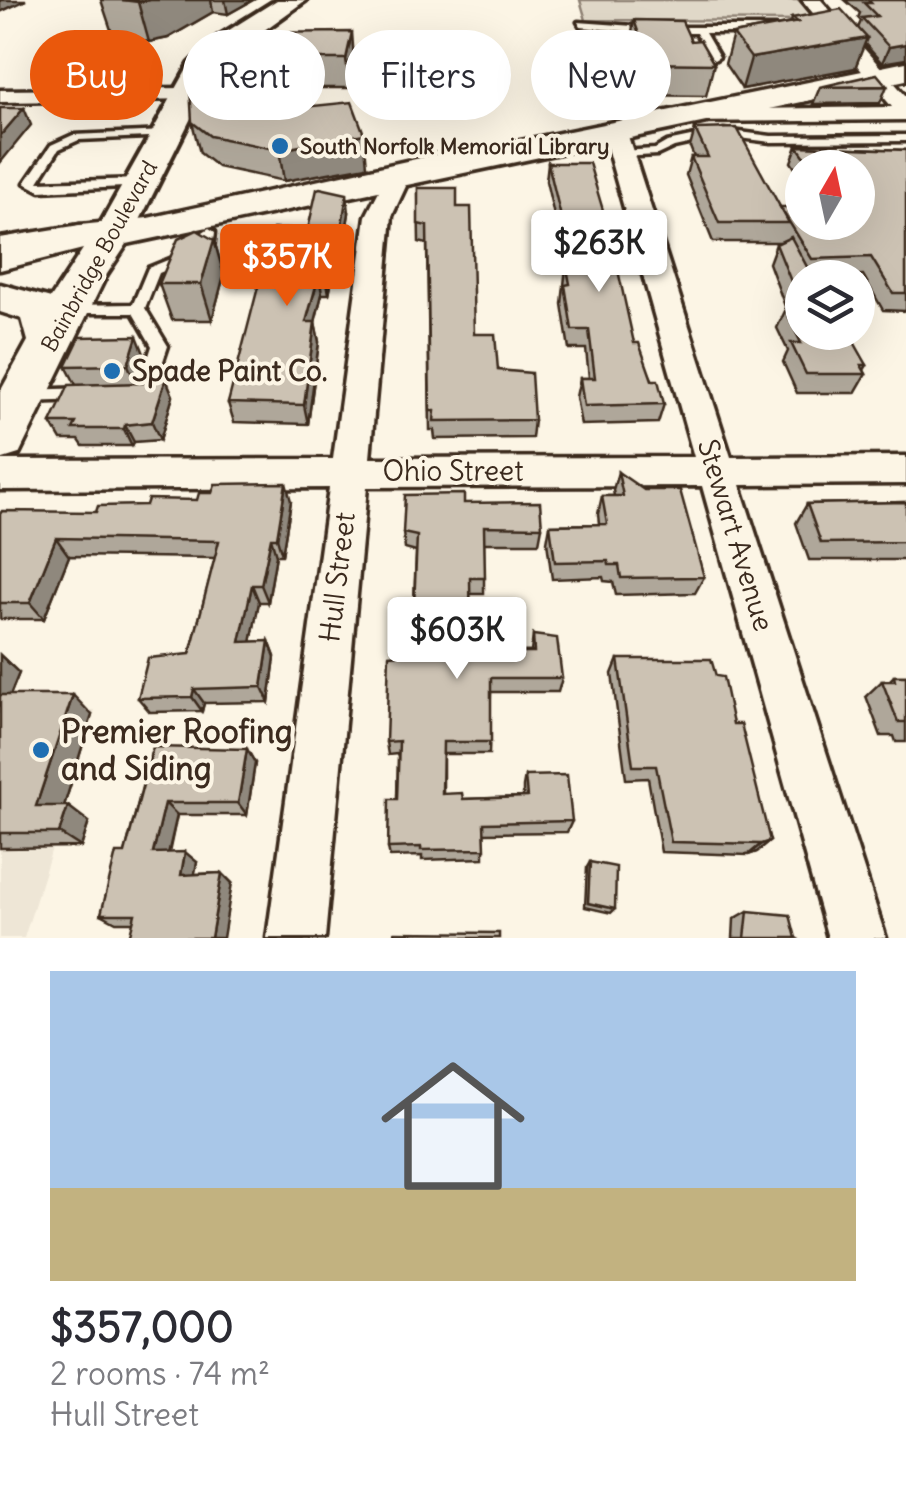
<!DOCTYPE html>
<html lang="en">
<head>
<meta charset="utf-8">
<style>
	body { margin:0; font-family:Delius,sans-serif; background:#f2f2f3; color:#2b2b33; height:100vh; display:flex; flex-direction:column; font-size:38px; white-space:nowrap }
	* { box-sizing:border-box; margin:0 }
	p { font-size:32px; color:#7c7c81 }
	.icon { flex:none; width:55px; height:55px; fill:none; stroke:currentColor; stroke-width:2; stroke-linecap:round; stroke-linejoin:round }
	.map { position:relative; height:938px; overflow:hidden }
	.panel { display:flex; flex-direction:column; background:#fff; flex:1 }
	.panel>* { flex:none }
	.banner { position:absolute; left:30px; top:30px; width:848px; height:90px; display:flex; gap:20px }
	.needle { width:65px; rotate:9deg }
	.tools { position:absolute; left:785px; top:150px; display:grid; gap:20px }
	.tools a { display:grid; place-items:center; width:90px; height:90px; border-radius:50%; background:#fff; box-shadow:0 10px 40px #0002; font-size:50px }
	.price { position:absolute; translate:-50% -85px; padding:0 22px; border-radius:10px; background:#fff; color:#222; font-size:32px; line-height:65px; filter:drop-shadow(0 2px 5px #0008) }
	.price::after { content:''; position:absolute; left:50%; top:60px; width:30px; height:22px; margin-left:-15px; background:inherit; clip-path:polygon(0 0,100% 0,50% 100%) }
	.price.active { background:#ea580c; color:#fff }
	ul { padding:0; list-style:none }
	li { display:grid; align-content:center; gap:20px; height:530px; padding:0 50px }
	li+li { border-top:2px solid #e1e1e2 }
	li span { display:grid; place-items:center; height:310px; border-radius:0px; color:#555 }
	li>.icon { margin-inline-start:auto }
	span .icon { width:180px; height:180px; fill:#fffc; stroke-width:1 }
	li b { font-size:42px }
	.pill { padding:0 35px; border-radius:45px; background:#fff; box-shadow:0 10px 40px #0002; font-size:35px; line-height:90px }
	.pill.active { background:#ea580c; color:#fff }
	.map>svg:first-child { display:block }
	.built { fill:#eee6d6 }
	.green { fill:#e0d8c8; stroke:#8e8173; stroke-width:2.5 }
	.lines { fill:none; stroke-linecap:round; stroke-linejoin:round }
	.lane-casing { stroke:#3b2a1e; stroke-width:7 }
	.street-casing { stroke:#3b2a1e; stroke-width:7 }
	.secondary-casing { stroke:#3b2a1e; stroke-width:8 }
	.primary-casing { stroke:#3b2a1e; stroke-width:7 }
	.highway-casing { stroke:#3b2a1e; stroke-width:7 }
	.lane { fill:#fcf5e5; fill-rule:evenodd }
	.street { fill:#fcf5e5; fill-rule:evenodd }
	.secondary { fill:#fcf5e5; fill-rule:evenodd }
	.primary { fill:#fcf5e5; fill-rule:evenodd }
	.highway { fill:#fcf5e5; fill-rule:evenodd }
	.wall { fill:#afa79a; stroke:#3b2a1e; stroke-width:2.5 }
	.shaded-wall { fill:#8f887d; stroke:#3b2a1e; stroke-width:2.5 }
	.building { fill:#ccc2b3; stroke:#3b2a1e; stroke-width:2.5 }
	.poi-dot { fill:#1f6fb2; stroke:#fcf5e5; stroke-width:4 }
	.labels { text-anchor:middle; stroke-width:8; stroke-linejoin:round; paint-order:stroke }
	.far-poi-label { font-size:22px; font-weight:bold; fill:#3b2a1e; stroke:#fcf5e5; text-anchor:start }
	.far-street-label { font-size:22px; fill:#3b2a1e; stroke:#fcf5e5 }
	.poi-label { font-size:28px; font-weight:bold; fill:#3b2a1e; stroke:#fcf5e5; text-anchor:start }
	.street-label { font-size:28px; fill:#3b2a1e; stroke:#fcf5e5 }
	.near-poi-label { font-size:32px; font-weight:bold; fill:#3b2a1e; stroke:#fcf5e5; text-anchor:start }
</style>
</head>
<body>
<div class="map">
<svg width="906" height="938" viewBox="0 0 906 938">
	<rect width="100%" height="100%" fill="#fcf5e5"/>
	<filter id="ink" filterUnits="userSpaceOnUse"><feTurbulence type="fractalNoise" baseFrequency=".01" numOctaves="2"/><feDisplacementMap in="SourceGraphic" scale="20" xChannelSelector="R" yChannelSelector="G"/><feConvolveMatrix kernelMatrix="1 2 1 2 8 2 1 2 1" color-interpolation-filters="sRGB"/></filter>
	<g filter="url(#ink)">
		<path class="built" d="M0,710H95L24,938H0Z"/>
		<path class="green" d="M580,0H799L816,21L586,20Z"/>
		<g class="lines">
			<g class="lane-casing">
				<g id="lane">
					<path d="M578,22L647,27H775L779,30L775,33H705L719,57L714,60L709,57L696,33H647L581,27Z"/>
					<path d="M724,130L771,136L906,135V141L771,142L724,136L674,147L657,155L621,157L615,154L621,151L655,149L667,142Z"/>
					<path d="M166,131L170,132V136L79,140L59,149L38,182L141,179L147,183L145,186L40,191L25,183L51,145L73,135Z"/>
					<path d="M209,228L215,232L213,251L159,273L145,308L168,346L151,397H133L131,393L139,387L152,346L133,313H69L62,309L69,305L133,304L148,268L202,246L203,232Z"/>
					<path d="M88,388L96,394L88,400L24,402L16,396L24,390Z"/>
				</g>
			</g>
			<g class="street-casing">
				<g id="street">
					<path d="M802,0H821L906,96V120L681,122L678,117L681,112L689,110L892,107Z"/>
					<path d="M186,88L194,89L197,94L194,99L0,102V90Z"/>
					<path d="M615,126L627,133L731,457L906,456V484L740,485L886,938H828L702,486L367,487L325,938H267L329,488L0,490V460L333,459L366,216L384,181L393,178L406,186L392,216L370,458L694,457L603,133Z"/>
				</g>
			</g>
			<g class="secondary-casing">
				<path id="secondary" d="M277,0H306L238,49L213,74L133,234L128,242L114,246L100,242L95,234L190,64L218,37Z"/>
			</g>
			<g class="primary-casing">
				<path id="primary" d="M906,62V80L127,244L107,274L19,454L0,460V392L28,341L22,319L0,312V284L51,298L83,249L0,270V244L80,225L148,218L443,153L506,144Z"/>
			</g>
			<g class="highway-casing">
				<path id="highway" d="M80,225L94,228L100,237L94,246L0,262V238Z"/>
			</g>
			<use href="#lane" class="lane"/>
			<use href="#street" class="street"/>
			<use href="#secondary" class="secondary"/>
			<use href="#primary" class="primary"/>
			<use href="#highway" class="highway"/>
		</g>
		<g class="wall">
			<path d="M101,0H253L228,14L213,12L168,38L149,42L113,36Z"/>
			<path d="M845,0H906V59L882,63L864,43L855,68L742,89L725,64L733,34L791,23L792,18L858,28L861,21L858,18L860,13Z"/>
			<path d="M634,20L691,41L714,64L706,96L628,95L627,83L631,59L629,51Z"/>
			<path d="M234,33L354,61L350,88H271L275,110L367,166L284,181L218,167L200,153L192,122Z"/>
			<path d="M887,86L880,103L813,104L820,87Z"/>
			<path d="M695,129L780,207L858,222V168H802V179L791,162L797,146L906,150V311L883,310L863,275L802,278L867,365L864,370L866,374L855,393H797L783,362L788,351L777,328L786,309L769,263L776,244L780,242H713L686,175L691,157H694L690,147Z"/>
			<path d="M548,163L664,404L658,423L581,425L576,397L580,378H589L586,349H569L562,304L566,267L546,181Z"/>
			<path d="M418,188L457,207L474,334L534,420L532,438L435,439L434,430H430L427,244L419,242Z"/>
			<path d="M349,213L341,262L335,263L329,294H322L315,322L319,342L308,424L234,422L228,403L308,229Z"/>
			<path d="M214,240L224,275L212,320H172L159,284Z"/>
			<path d="M145,356L136,384L166,379L173,396L160,440L134,442L132,446H83L79,440H61L51,423L76,385L66,366Z"/>
			<path d="M618,472L704,577L695,593L616,595L613,582L604,581L603,577L552,579L547,542L550,525L599,524L598,514L602,496H614L613,490Z"/>
			<path d="M291,501L282,555H276L268,602H259L251,642L269,641L275,657L269,702L204,703L202,711L150,712L138,698L190,654L215,558L69,556L44,619H0V514L96,512Z"/>
			<path d="M906,502V560H809L796,523L807,504Z"/>
			<path d="M464,503L542,527L539,543H484V594H470L471,652H531L533,635L562,678L558,692H491L489,754H443V794L463,799L523,797V787L525,776L572,821L567,832L484,833V858L422,860V856L390,857L388,848L397,799L398,754L388,755L386,742L412,653L416,552L405,549L403,533Z"/>
			<path d="M0,655L19,673L10,695L92,715L64,806L89,822L81,847L0,848Z"/>
			<path d="M618,659L716,676L733,724L770,841L757,852L748,855L661,852L648,778L626,779L612,674Z"/>
			<path d="M894,676H906V742H896L894,736H881L866,696L882,681H889Z"/>
			<path d="M247,749L255,763L247,815H177L169,853L197,862L194,874L222,873L232,883L133,922H116L101,914L125,853L151,752Z"/>
			<path d="M590,862L615,909L611,913L585,907L587,867Z"/>
			<path d="M748,911L796,938H733L734,919Z"/>
		</g>
		<g class="shaded-wall">
			<path d="M0,0H26L0,12Z"/>
			<path d="M150,0H211L213,12L168,38L149,42L138,2Z"/>
			<path d="M225,0H253L228,14Z"/>
			<path d="M352,32L354,61L350,88L346,59Z"/>
			<path d="M867,38L855,68L742,89L751,58Z"/>
			<path d="M906,44V59L882,63L889,47Z"/>
			<path d="M24,108L31,125L0,163V136Z"/>
			<path d="M364,134L367,166L284,181L279,150Z"/>
			<path d="M347,194L349,213L341,262L335,263L329,294L326,275L332,244Z"/>
			<path d="M214,240L224,275L212,320L201,284Z"/>
			<path d="M319,275L322,294L310,342L306,322Z"/>
			<path d="M315,322L319,342L308,424L304,405Z"/>
			<path d="M137,336L145,356L136,384L128,365Z"/>
			<path d="M166,379L173,396L160,440L152,422Z"/>
			<path d="M125,425L134,442L132,446L124,429Z"/>
			<path d="M286,483L291,501L282,555L277,538Z"/>
			<path d="M56,538L69,556L44,619L30,603Z"/>
			<path d="M271,538L276,555L268,602L261,585Z"/>
			<path d="M252,585L259,602L248,658L240,642Z"/>
			<path d="M269,641L275,657L269,702L262,687Z"/>
			<path d="M0,655L19,673L2,715L0,713Z"/>
			<path d="M194,689L204,703L202,711L192,697Z"/>
			<path d="M73,695L92,715L59,822L36,806Z"/>
			<path d="M247,749L255,763L247,815L238,803Z"/>
			<path d="M165,803L177,815L166,863L153,853Z"/>
			<path d="M68,806L89,822L81,847L59,833Z"/>
			<path d="M770,841L757,852L748,855L761,844Z"/>
			<path d="M185,852L197,862L193,884L181,875Z"/>
			<path d="M222,873L232,883L223,938H211Z"/>
		</g>
		<g class="building">
			<path d="M122,0H150L138,2Z"/>
			<path d="M868,0H906V44L889,47L862,18L877,16L864,3H871Z"/>
			<path d="M841,9L867,38L751,58L733,34L798,22L792,18Z"/>
			<path d="M634,20L682,21L691,41L700,40L714,64L634,63L632,52L648,49H644Z"/>
			<path d="M352,32L346,59H266L275,110L352,102L364,134L279,150L210,136L192,122L190,86L210,84L234,33Z"/>
			<path d="M877,74L887,86L820,87Z"/>
			<path d="M0,108H24L0,136Z"/>
			<path d="M737,128L789,223H719L691,157H708L695,129Z"/>
			<path d="M797,146L906,150V293H893L871,257L812,259L780,207H802V222H858V168H813Z"/>
			<path d="M548,163H589L610,234L634,343H639L652,380H658L664,404L584,406L580,378H595L589,330H572L565,285L570,284L566,263H572Z"/>
			<path d="M320,188L347,194L339,243L332,244L326,275H319L306,322H315L304,405L228,403L273,229H308L317,189Z"/>
			<path d="M418,188H457V207H471L474,334H495L498,370L531,373L534,420L434,421L435,411H430L427,226L418,224Z"/>
			<path d="M197,230L214,240L201,284H159L178,239Z"/>
			<path d="M791,237L813,278H802V332H842L844,335H850L867,365H861L866,374H806L791,343H801L785,309H802L776,244Z"/>
			<path d="M137,336L128,365L66,366L80,337Z"/>
			<path d="M148,379H166L152,422L125,425L124,429H73L76,423H51L69,385L143,383Z"/>
			<path d="M618,472L644,490H680L704,577L621,578L619,565H609L608,561L555,562L550,525L607,524L602,496H623Z"/>
			<path d="M286,483L277,538H271L261,585H252L240,642L269,641L262,687L194,689L192,697L138,698L148,658L190,654L219,541L56,538L30,603H0V514L2,511L96,512L98,506L146,505L148,499L197,500L199,493H212L215,484Z"/>
			<path d="M464,494V503L540,502L542,527L484,526L485,578H470L471,652H534L533,635L557,638L562,678H491V742H443L442,794L462,793L463,799L527,797L525,776L567,775L572,821L484,823L485,849L421,850V847L388,848L389,799H397L399,741L386,742L389,655L412,653L417,536L403,533L405,495Z"/>
			<path d="M906,502V542L821,543L807,504Z"/>
			<path d="M618,659H711L716,676L723,677L733,724H741L770,841L761,844L671,842L656,766H633Z"/>
			<path d="M894,676H906V722H898L882,681H895Z"/>
			<path d="M0,695H73L36,806H68L59,833H0Z"/>
			<path d="M153,747L247,749L238,803H165L153,853L185,852L181,875L222,873L211,938H129L135,914H101L116,853H125Z"/>
			<path d="M590,862L616,867L615,909L588,903Z"/>
			<path d="M748,911L790,915L796,938H745Z"/>
			<path d="M395,932L499,933V938H395Z"/>
		</g>
	</g>
	<g class="poi-dot">
		<circle cx="280" cy="146" r="10"/>
		<circle cx="112" cy="371" r="10"/>
		<circle cx="41" cy="750" r="10"/>
	</g>
	<g class="labels">
		<g class="far-poi-label">
			<text x="300" y="154">South Norfolk Memorial Library</text>
		</g>
		<g class="far-street-label">
			<text transform="translate(99 256) rotate(-61)" y="8">Bainbridge Boulevard</text>
		</g>
		<g class="poi-label">
			<text x="132" y="381">Spade Paint Co.</text>
		</g>
		<g class="street-label">
			<text x="453" y="481">Ohio Street</text>
			<text transform="translate(736 535) rotate(73)" y="10">Stewart Avenue</text>
			<text transform="translate(337 577) rotate(-83)" y="10">Hull Street</text>
		</g>
		<g class="near-poi-label">
			<text x="61" y="743">Premier Roofing<tspan x="61" dy="37">and Siding</tspan></text>
		</g>
	</g>
</svg>
<div class="tools">
<a><svg class="needle" viewBox="-14 -14 28 28"><path d="M0-13l5 13h-10z" fill="#e53935"/><path d="M0 13l5-13h-10z" fill="#7c7c81"/></svg></a>
<a><svg class="icon" aria-label="layers" viewBox="0 0 24 24"><path d="M12 4l9 5-9 5-9-5zM3 14l9 5 9-5"/></svg></a>
</div>
<b class="price" style="left:599px;top:295px">$263K</b>
<b class="price active" style="left:287px;top:309px">$357K</b>
<b class="price" style="left:457px;top:682px">$603K</b>
<div class="banner">
<a class="pill active">Buy</a>
<a class="pill">Rent</a>
<a class="pill">Filters</a>
<a class="pill">New</a>
</div>
</div>
<section class="panel">
<ul>
<li><span style="background:linear-gradient(#a9c7e8 70%,#c2b280 0)"><svg class="icon" aria-label="home" viewBox="0 0 24 24"><path d="M3 11l9-7 9 7M6 9v11h12V9"/></svg></span><div><b>$357,000</b><p>2 rooms · 74 m²</p><p>Hull Street</p></div></li>
</ul>
</section>
</body>
</html>
